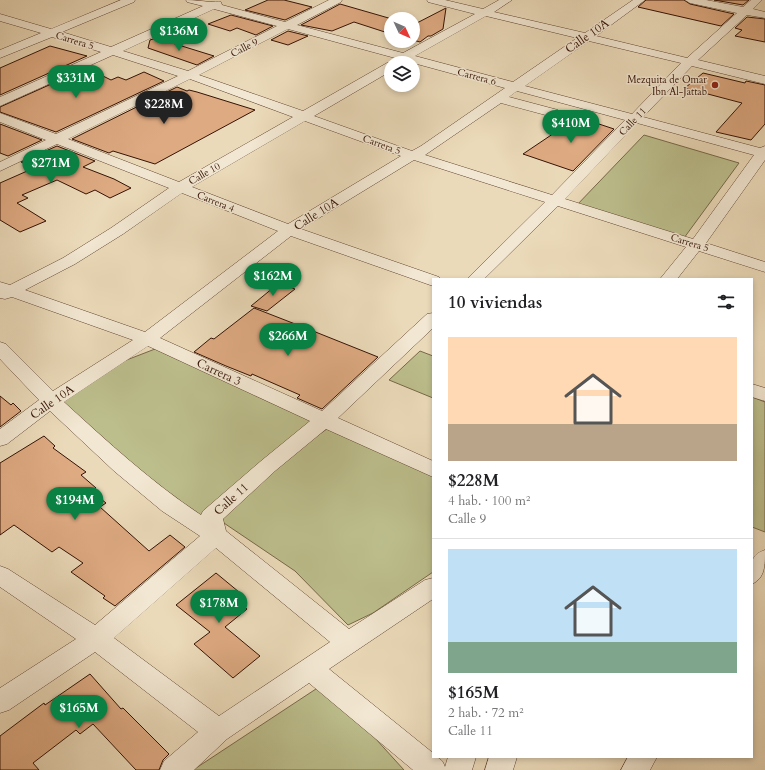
<!DOCTYPE html>
<html lang="es">
<head>
<meta charset="utf-8">
<style>
	body { margin:0; font-family:Cardo,serif; background:#f6f6f6; color:#202124; height:100vh; display:flex; flex-direction:column; font-size:15px; white-space:nowrap }
	* { box-sizing:border-box; margin:0 }
	p { font-size:13px; color:#757577 }
	.icon { flex:none; width:22px; height:22px; fill:none; stroke:currentColor; stroke-width:2; stroke-linecap:round; stroke-linejoin:round }
	.map { position:relative; flex:1; overflow:hidden }
	.sheet { position:absolute; left:432px; top:278px; width:321px; height:480px; display:flex; flex-direction:column; background:#fff; border-radius:0px; box-shadow:0 2px 6px #0003 }
	.sheet>* { flex:none }
	.needle { width:26px; rotate:134deg }
	.fabs { position:absolute; left:384px; top:12px; display:grid; gap:8px }
	.fabs a { display:grid; place-items:center; width:36px; height:36px; border-radius:50%; background:#fff; box-shadow:0 2px 6px #0003; font-size:20px }
	.price { position:absolute; translate:-50% -34px; padding:0 9px; border-radius:14px; background:#0b8043; color:#fff; font-size:13px; line-height:26px; filter:drop-shadow(0 1px 2px #0008) }
	.price::after { content:''; position:absolute; left:50%; top:24px; width:12px; height:9px; margin-left:-6px; background:inherit; clip-path:polygon(0 0,100% 0,50% 100%) }
	.price.current { background:#222; color:#fff }
	ul { padding:0; list-style:none }
	li { display:grid; align-content:center; gap:8px; height:212px; padding:0 16px }
	li+li { border-top:1px solid #e0e0e0 }
	li span { display:grid; place-items:center; height:124px; border-radius:0px; color:#555 }
	li>.icon { margin-inline-start:auto }
	span .icon { width:72px; height:72px; fill:#fffc; stroke-width:1 }
	li b { font-size:17px }
	h2 { display:flex; justify-content:space-between; align-items:center; height:48px; padding:0 16px; font-size:17px }
	.map>svg:first-child { display:block }
	.green { fill:#bcbe8c; stroke:#786848 }
	.building { fill:#deaa82; stroke:#341205 }
	.lines { fill:none; stroke-linecap:round; stroke-linejoin:round }
	.minor-casing { stroke:#624432; stroke-width:1 }
	.minor { fill:#f2e7d2; fill-rule:evenodd }
	.poi-dot { fill:#8f2418; stroke:#f2e7d2; stroke-width:1.5 }
	.labels { text-anchor:middle; stroke-width:3; stroke-linejoin:round; paint-order:stroke }
	.far-street-label { font-size:10px; fill:#341205; stroke:#f2e7d2 }
	.far-poi-label { font-size:10px; fill:#341205; stroke:#f2e7d2; text-anchor:end }
	.street-label { font-size:12px; fill:#341205; stroke:#f2e7d2 }
</style>
</head>
<body>
<div class="map">
<svg width="765" height="770" viewBox="0 0 765 770">
	<rect width="100%" height="100%" fill="#ebdab9"/>
	<filter id="stains"><feTurbulence type="fractalNoise" baseFrequency=".005" numOctaves="4"/><feColorMatrix values="0 0 0 0 .2 0 0 0 0 .09 0 0 0 0 .02 0 0 0 .5 -.17"/></filter>
	<radialGradient id="worn" r=".72"><stop offset=".6" stop-color="#630" stop-opacity="0"/><stop offset="1" stop-color="#630" stop-opacity=".3"/></radialGradient>
	<g class="green">
		<path d="M644,135L739,163L684,238L575,207Z"/>
		<path d="M155,349L317,422L206,519L128,465L57,401L124,361Z"/>
		<path d="M420,351L433,356V398L389,380Z"/>
		<path d="M752,397L765,402V532L752,527Z"/>
		<path d="M327,429L433,476V572L373,613L348,625L295,571L215,517L291,453Z"/>
		<path d="M325,683L404,770H193Z"/>
	</g>
	<g class="building">
		<path d="M268,0H284L312,7L285,20L245,10Z"/>
		<path d="M646,0H684L690,4L734,14L721,26L638,7Z"/>
		<path d="M714,0H749L743,5Z"/>
		<path d="M340,4L392,19L391,34L354,22L332,31L301,25Z"/>
		<path d="M446,8L443,29L431,36H428L420,42L413,40V25Z"/>
		<path d="M231,15L273,26L256,35L237,28L230,31L208,24Z"/>
		<path d="M747,17L765,19V42L735,36L742,30L735,28Z"/>
		<path d="M288,31L308,36L288,45L271,40Z"/>
		<path d="M156,38L214,56L197,65L148,48L150,40Z"/>
		<path d="M50,46L87,56L0,95V68Z"/>
		<path d="M87,68L111,80L118,77L126,80L144,72L164,81L56,132L0,112V107Z"/>
		<path d="M703,73L745,83L746,81L765,85V124L751,140L716,132L742,103L685,88Z"/>
		<path d="M177,87L187,91L189,90L197,92L255,110L155,164L113,151L109,153L72,139Z"/>
		<path d="M578,117L614,129L573,171L523,154Z"/>
		<path d="M0,124L42,140L8,156L0,153Z"/>
		<path d="M57,146L95,161L83,167L114,179L131,188L110,198L95,190L86,194L57,180L22,195L28,198L17,203L46,221L20,232L0,220V183L34,168L21,162Z"/>
		<path d="M279,283L295,289L267,311L251,306Z"/>
		<path d="M254,308L308,329L378,357L322,409L297,398L300,395L252,374L251,376L226,366L194,352L211,338L214,339Z"/>
		<path d="M0,396L11,405L13,403L21,411L0,427Z"/>
		<path d="M44,436L55,446L53,448L86,472L81,475L96,488L91,491L106,503L100,507L149,551L170,535L185,547L115,606L103,598L105,596L71,572L83,563L59,547L52,552L14,525L0,535V463Z"/>
		<path d="M216,573L239,592L233,597L247,609L225,627L260,656L233,678L194,644L210,632L176,605Z"/>
		<path d="M90,674L121,709L123,708L169,754L163,760L159,770H136L93,724L80,734L76,730L33,763L39,770H0V736L44,703L45,705Z"/>
	</g>
	<g class="lines">
		<g class="minor-casing">
			<g id="minor">
				<path d="M121,0H135L134,2L62,32L111,47L203,6L187,2L186,0C194,0 202,1 210,2C214,2 217,1 221,2L222,5L285,22L329,0H342L341,2L297,25L403,53L475,14L428,2L427,0H445L483,9L499,0H512L494,12L585,33L633,0H645L596,36L687,58L737,13L690,3L685,0H706L743,7L751,0H762L753,9L765,12V18L747,15L698,60L765,76V84L692,66L643,117L760,148L765,146V160L706,243L765,262V272L699,251L677,279H660L686,247L558,206L484,279H467L545,202L414,160L301,229L439,277L440,279H433V286L291,236L160,338L322,411L427,314L433,313V328L338,418L433,461V477L326,429L275,471L223,519L226,531L349,629L425,580L433,578V599L329,669L433,753V757C440,757 443,761 445,767L448,757H476L472,770H413L309,683L227,739L194,770H160L164,761L198,732L95,652L9,710L0,713V688L76,639L0,587V566L8,569L95,625L200,536L162,511L114,471L50,411L7,444L0,446V429L39,400L0,359V342L6,344L53,391L133,340L12,297L5,299L0,298V282L10,285L63,258L111,228L169,188L57,144L0,171V162L46,140L0,122V113L56,134L178,76L113,55L0,106V97L101,52L52,37L0,58V50L41,33L0,21V14L51,29ZM214,9L277,26L188,71L123,51ZM486,16L577,38L513,82L415,56ZM288,29L395,58L394,60L396,63H402L406,61L505,88L421,146L412,151L314,116L391,71V63H393H387L303,111L199,75ZM589,41L681,63L632,114L525,86ZM190,79L293,117L179,182L68,139ZM517,91L625,120L552,195L425,155L501,103L553,117L558,116L560,113L558,110L509,97ZM305,121L401,156L288,224L192,187ZM637,123L754,155L693,239L565,199ZM182,193L278,231L145,332L25,290L75,264L123,234ZM148,346L310,421L261,461L203,511L201,515C151,482 108,442 64,402ZM216,548L330,642L219,716L114,638Z"/>
				<path d="M752,384L765,388V401L752,397Z"/>
				<path d="M765,550C765,566 765,578 752,584C752,568 747,556 765,550Z"/>
				<path d="M489,757H517L513,770H485Z"/>
				<path d="M628,757H657L650,770H621Z"/>
			</g>
		</g>
		<use href="#minor" class="minor"/>
	</g>
	<circle class="poi-dot" cx="715" cy="85" r="4"/>
	<g class="labels">
		<g class="far-street-label">
			<text transform="translate(75 40) rotate(17)" y="4">Carrera 5</text>
			<text transform="translate(244 47) rotate(-27)" y="4">Calle 9</text>
			<text transform="translate(477 76) rotate(15)" y="4">Carrera 6</text>
			<text transform="translate(632 121) rotate(-46)" y="4">Calle 11</text>
			<text transform="translate(382 144) rotate(20)" y="4">Carrera 5</text>
			<text transform="translate(204 173) rotate(-30)" y="4">Calle 10</text>
			<text transform="translate(216 201) rotate(22)" y="4">Carrera 4</text>
			<text transform="translate(690 242) rotate(17)" y="4">Carrera 5</text>
		</g>
		<g class="far-poi-label">
			<text x="707" y="83">Mezquita de Omar<tspan x="707" dy="12">Ibn Al-Jattab</tspan></text>
		</g>
		<g class="street-label">
			<text transform="translate(587 36) rotate(-35)" y="4">Calle 10A</text>
			<text transform="translate(316 214) rotate(-32)" y="4">Calle 10A</text>
			<text transform="translate(219 372) rotate(25)" y="4">Carrera 3</text>
			<text transform="translate(52 402) rotate(-35)" y="4">Calle 10A</text>
			<text transform="translate(231 499) rotate(-42)" y="4">Calle 11</text>
		</g>
	</g>
	<rect width="100%" height="100%" filter="url(#stains)"/>
	<rect width="100%" height="100%" fill="url(#worn)"/>
</svg>
<div class="fabs">
<a><svg class="needle" viewBox="-14 -14 28 28"><path d="M0-13l5 13h-10z" fill="#e53935"/><path d="M0 13l5-13h-10z" fill="#757577"/></svg></a>
<a><svg class="icon" aria-label="layers" viewBox="0 0 24 24"><path d="M12 4l9 5-9 5-9-5zM3 14l9 5 9-5"/></svg></a>
</div>
<b class="price" style="left:179px;top:52px">$136M</b>
<b class="price" style="left:76px;top:99px">$331M</b>
<b class="price current" style="left:164px;top:125px">$228M</b>
<b class="price" style="left:571px;top:144px">$410M</b>
<b class="price" style="left:51px;top:184px">$271M</b>
<b class="price" style="left:273px;top:297px">$162M</b>
<b class="price" style="left:288px;top:357px">$266M</b>
<b class="price" style="left:75px;top:521px">$194M</b>
<b class="price" style="left:219px;top:624px">$178M</b>
<b class="price" style="left:79px;top:729px">$165M</b>
<section class="sheet">
<h2>10 viviendas<svg class="icon" aria-label="filters" viewBox="0 0 24 24"><path d="M4 7h16M4 17h16"/><circle cx="9" cy="7" r="2"/><circle cx="15" cy="17" r="2"/></svg></h2>
<ul>
<li><span style="background:linear-gradient(#ffd9b3 70%,#b9a48a 0)"><svg class="icon" aria-label="home" viewBox="0 0 24 24"><path d="M3 11l9-7 9 7M6 9v11h12V9"/></svg></span><div><b>$228M</b><p>4 hab. · 100 m²</p><p>Calle 9</p></div></li>
<li><span style="background:linear-gradient(#bfe0f5 75%,#7fa58c 0)"><svg class="icon" aria-label="home" viewBox="0 0 24 24"><path d="M3 11l9-7 9 7M6 9v11h12V9"/></svg></span><div><b>$165M</b><p>2 hab. · 72 m²</p><p>Calle 11</p></div></li>
</ul>
</section>
</div>
</body>
</html>
